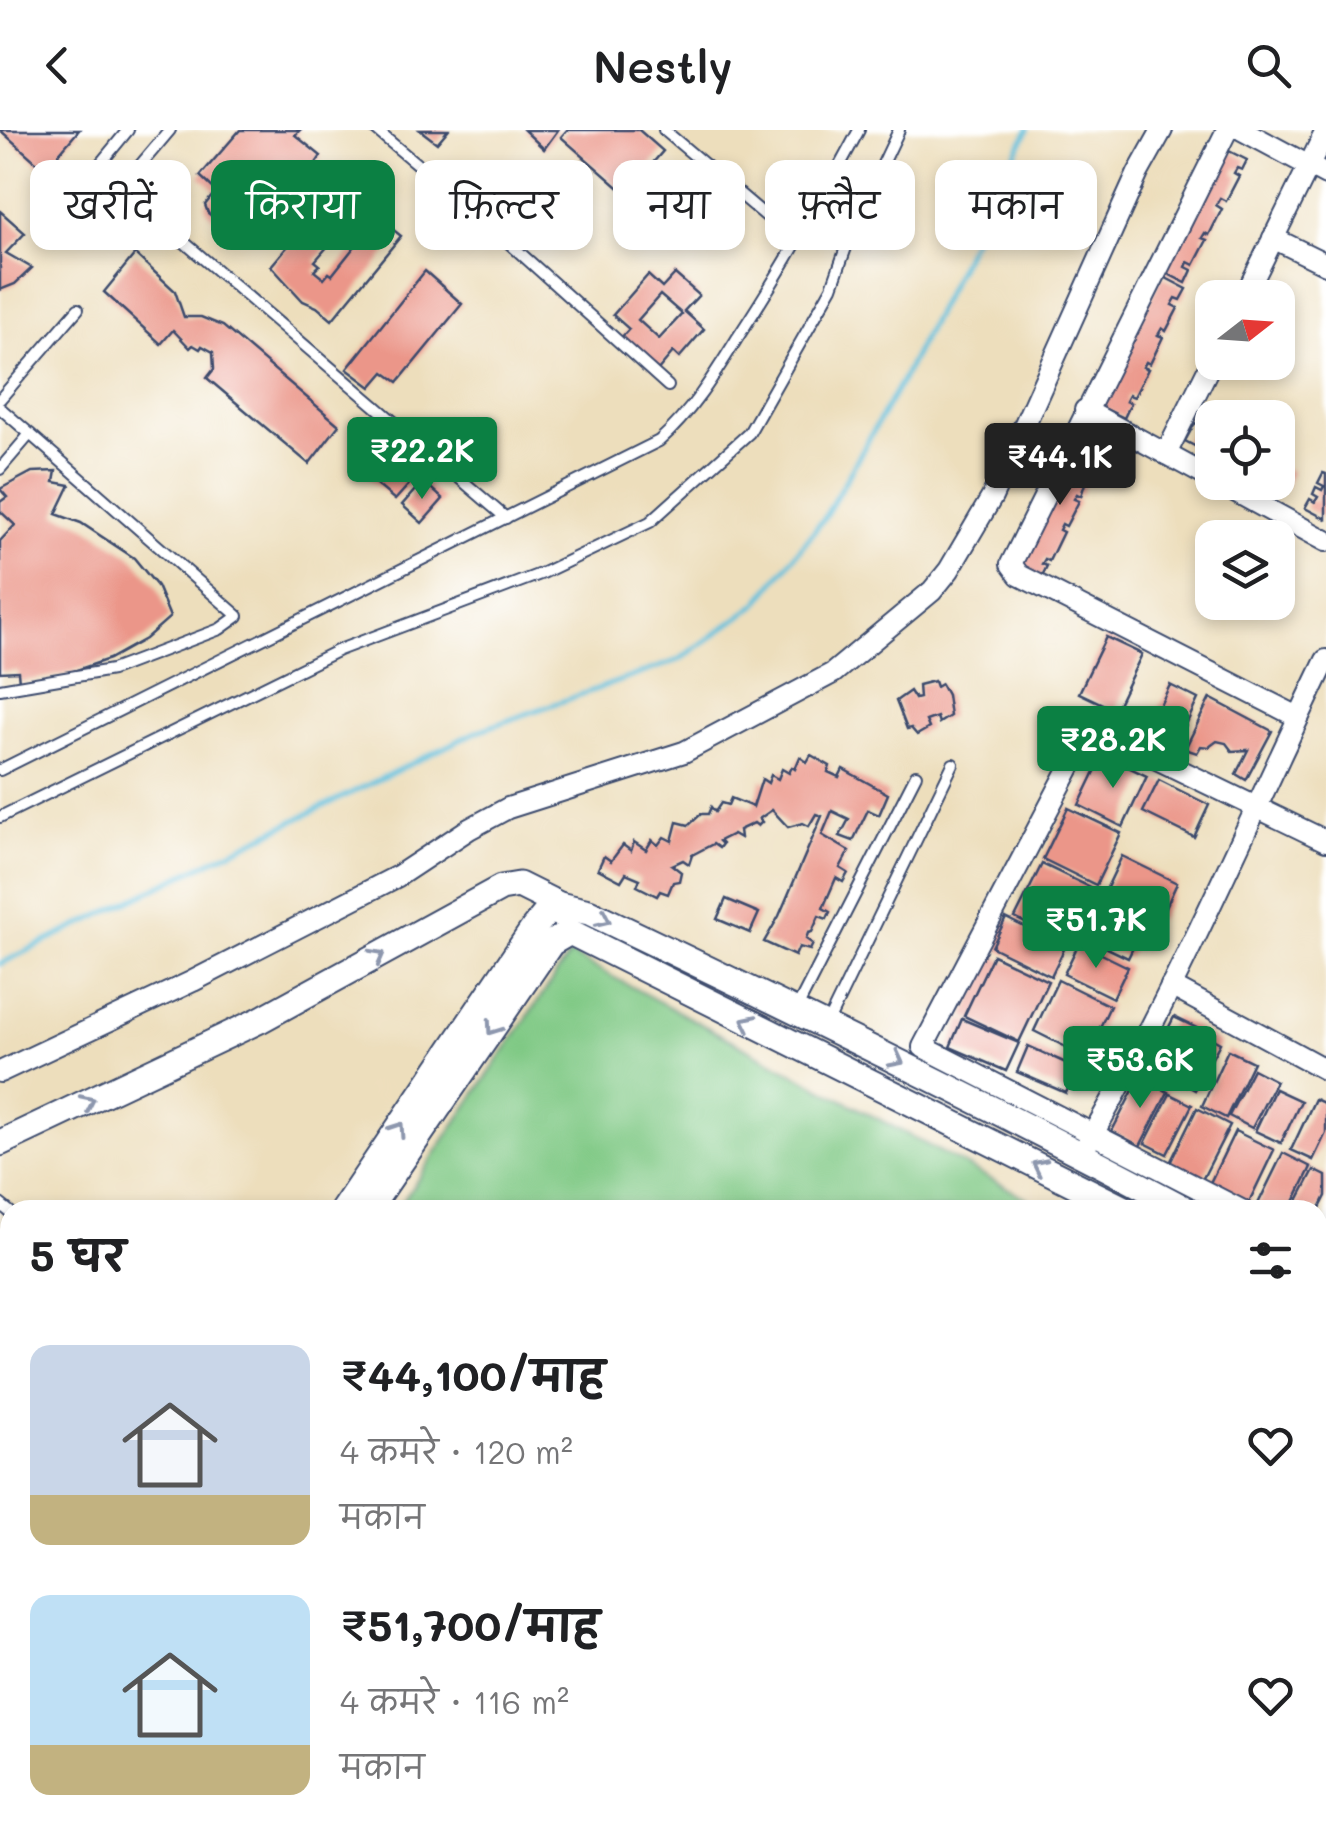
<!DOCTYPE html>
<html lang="hi">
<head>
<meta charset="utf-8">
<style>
	body { margin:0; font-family:Mali,"Playpen Sans Deva",sans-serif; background:#f6f6f6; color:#202124; height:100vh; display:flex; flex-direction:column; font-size:38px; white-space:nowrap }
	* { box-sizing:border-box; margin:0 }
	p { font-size:32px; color:#757577 }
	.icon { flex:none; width:55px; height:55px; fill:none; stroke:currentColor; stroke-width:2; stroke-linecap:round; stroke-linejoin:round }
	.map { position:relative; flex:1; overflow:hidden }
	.drawer { position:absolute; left:0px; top:1070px; width:1328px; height:642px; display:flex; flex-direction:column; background:#fff; border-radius:30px 30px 0 0; box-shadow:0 5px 15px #0003 }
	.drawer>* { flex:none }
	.banner { position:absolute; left:30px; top:30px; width:1268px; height:90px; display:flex; gap:20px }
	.needle { width:65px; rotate:73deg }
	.tools { position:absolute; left:1195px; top:150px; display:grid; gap:20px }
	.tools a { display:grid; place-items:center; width:100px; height:100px; border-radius:20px; background:#fff; box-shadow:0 5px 15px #0003; font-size:50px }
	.price { position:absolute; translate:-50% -85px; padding:0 22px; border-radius:10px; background:#0b8043; color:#fff; font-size:32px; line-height:65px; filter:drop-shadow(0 2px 5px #0008) }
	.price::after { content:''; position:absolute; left:50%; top:60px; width:30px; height:22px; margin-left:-15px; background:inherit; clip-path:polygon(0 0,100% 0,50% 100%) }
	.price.selected { background:#222; color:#fff }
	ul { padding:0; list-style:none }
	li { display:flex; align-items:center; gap:30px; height:250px; padding:0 30px }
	li span { display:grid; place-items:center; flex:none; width:280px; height:200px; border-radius:20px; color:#555 }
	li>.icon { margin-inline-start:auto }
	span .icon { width:120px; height:120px; fill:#fffc; stroke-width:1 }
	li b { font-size:42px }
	h2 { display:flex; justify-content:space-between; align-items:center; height:120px; padding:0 30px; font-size:42px }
	.pill { padding:0 35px; border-radius:20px; background:#fff; box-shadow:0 5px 15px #0003; font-size:35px; line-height:90px }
	.pill.selected { background:#0b8043; color:#fff }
	header { display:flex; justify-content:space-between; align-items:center; height:130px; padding:0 30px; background:#fff; font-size:45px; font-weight:600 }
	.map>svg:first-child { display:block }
	.green { fill:#80c985; stroke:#4e7c72; stroke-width:2.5 }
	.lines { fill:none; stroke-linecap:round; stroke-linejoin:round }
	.stream { stroke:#5fc0dd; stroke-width:5 }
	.building { fill:#eb9689; fill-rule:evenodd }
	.service-casing { stroke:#3a496c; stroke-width:14 }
	.minor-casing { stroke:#3a496c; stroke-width:24 }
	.tertiary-casing { stroke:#3a496c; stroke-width:29 }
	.service { stroke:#fff; stroke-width:10 }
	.minor { stroke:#fff; stroke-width:20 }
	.tertiary { stroke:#fff; stroke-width:25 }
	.oneway { stroke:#8d97ae }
</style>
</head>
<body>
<header><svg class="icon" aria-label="back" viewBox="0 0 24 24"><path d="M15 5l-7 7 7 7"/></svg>Nestly<svg class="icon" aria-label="search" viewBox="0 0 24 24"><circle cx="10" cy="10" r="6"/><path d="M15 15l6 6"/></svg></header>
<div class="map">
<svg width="1326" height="1712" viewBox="0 0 1326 1712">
	<rect width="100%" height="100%" fill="#fff"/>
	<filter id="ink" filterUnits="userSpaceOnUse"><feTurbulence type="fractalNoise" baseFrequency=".01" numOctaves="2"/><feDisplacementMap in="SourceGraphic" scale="20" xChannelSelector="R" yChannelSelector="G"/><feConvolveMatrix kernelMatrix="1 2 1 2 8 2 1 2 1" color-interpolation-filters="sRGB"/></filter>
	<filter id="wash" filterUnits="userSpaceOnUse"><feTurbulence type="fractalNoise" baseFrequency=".0048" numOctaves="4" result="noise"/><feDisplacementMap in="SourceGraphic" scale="40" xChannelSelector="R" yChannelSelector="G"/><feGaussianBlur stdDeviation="2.25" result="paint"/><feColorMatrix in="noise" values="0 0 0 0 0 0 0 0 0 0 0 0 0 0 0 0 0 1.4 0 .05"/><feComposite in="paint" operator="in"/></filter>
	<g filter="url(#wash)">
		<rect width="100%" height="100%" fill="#eddebc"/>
		<path class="green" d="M570,824L1028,1069L1022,1080H397Z"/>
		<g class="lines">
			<path class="stream" d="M0,834L478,601L679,530L757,474L824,388L902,250L1028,0"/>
		</g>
		<g id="blocks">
			<g class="building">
				<path d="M0,0H79L45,40Z"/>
				<path d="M240,0H300L295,5L321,26L306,48L298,41L246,104L229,88L220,93L208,83L205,75L216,61L200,46Z"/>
				<path d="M420,0H448L437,13Z"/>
				<path d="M524,0H558L544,19Z"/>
				<path d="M567,0H639L663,21L626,64L561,7Z"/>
				<path d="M1221,17L1247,30L1242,40L1237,38L1234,43L1239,46L1226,71L1220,68L1216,75L1222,79L1209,105L1205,103L1202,108L1207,110L1194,135L1188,132L1186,137L1192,140L1186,153L1160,140Z"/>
				<path d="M339,56L401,106L332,190L317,177L303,171L271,136ZM348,93L363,106L332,145L329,143L324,149L314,141L320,135L315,131Z"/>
				<path d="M0,81L25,103L6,123L32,138L15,154L0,160Z"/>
				<path d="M135,124L175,161L184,187H201L223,196L339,295L309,334L207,248L214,239L213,222L202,216L200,219L193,215L190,218L173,200L161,214L104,162Z"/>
				<path d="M425,141L462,174L398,252L384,242L371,257L347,239Z"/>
				<path d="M675,144L699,165L684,181L704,199L679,228L673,222L657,241L620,209L629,199L613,185L648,145L662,158ZM660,165L682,184L659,209L638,190Z"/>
				<path d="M1162,146L1187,159L1181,170L1176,168L1172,175L1178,178L1166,201L1162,198L1158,205L1163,207L1150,234L1146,232L1143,237L1148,239L1134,267L1129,265L1126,271L1131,273L1124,288L1099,276Z"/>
				<path d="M1195,293L1211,301L1207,307L1212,310V325L1185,311Z"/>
				<path d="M363,303L377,316L383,310L420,342L395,370L358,339L368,327L353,315Z"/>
				<path d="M1080,307L1104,319L1098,332L1093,330L1090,335L1095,338L1090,348L1087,347L1081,366L1077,364L1074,369L1079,371L1066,396L1062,394L1059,400L1063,402L1049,431L1045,429L1042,434L1047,436L1040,450L1016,438Z"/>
				<path d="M1281,336L1292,342L1283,360L1268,352H1278Z"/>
				<path d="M56,341L54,352L70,355L56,384L81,393L134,428L157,456L170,487L145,509L109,529L62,545L19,552L18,541L0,542V411L15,395L0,381V372L7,367L0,359L32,342Z"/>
				<path d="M1323,343L1326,344V389L1305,378L1310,369L1315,372L1318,367L1313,364L1316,357L1322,360L1324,356L1318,353Z"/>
				<path d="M423,351L443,369L422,393L402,375Z"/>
				<path d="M1106,507L1142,524L1115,580L1079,563Z"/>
				<path d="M934,551L936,557L941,554L947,565L950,586L939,593L937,587L926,591L929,598L917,605L911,598L907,599L896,571L910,561L915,569L919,568L918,555Z"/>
				<path d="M1170,555L1198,569L1177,614L1148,600Z"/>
				<path d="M1210,568L1272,601L1246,650L1236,644L1248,620L1232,621L1226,613L1217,611L1209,617L1201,616L1197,623L1185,619Z"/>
				<path d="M811,625L830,636L828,642L839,647L843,639L888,664L879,685L868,680L853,711L840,706L849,689L832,681L822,705L849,721L840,738L848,743L843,752L836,748L823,778L830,782L827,789L819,786L812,802L808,803L806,809L813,814L810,820L799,817L795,826L764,812L779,786L822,686L816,684L809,696L803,693L788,697L772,680L759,689L762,692L758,696L754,693L739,700L740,708L733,704L719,711L722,714L719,718L713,714L692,725L689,734L683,730L672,735L681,742L679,751L673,752L668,764L660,761L657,766L637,756L640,749L626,743L621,751L598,739L604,726L611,731L623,715L631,721L634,712L646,720L652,710L658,715L664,707L672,711L677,692L689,695L701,684H708L711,677L715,682L721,673L728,675L731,668L753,677L762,649L768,653L771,645L778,649L782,639L789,643L792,637L795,639L800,627L807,632Z"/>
				<path d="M1103,625L1147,646L1123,697L1079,675Z"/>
				<path d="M1159,650L1209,675L1194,707L1143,682Z"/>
				<path d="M1068,678L1121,703L1096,755L1043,729Z"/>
				<path d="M1122,726L1177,753L1160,790L1104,764Z"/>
				<path d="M1042,734L1094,759L1068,814L1015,788Z"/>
				<path d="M726,769L759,783L750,803L717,789Z"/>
				<path d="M1102,775L1144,795L1128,828L1086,808Z"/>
				<path d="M1006,788L1065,817L1051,846L992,817Z"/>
				<path d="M1079,813L1128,837L1113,868L1064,844Z"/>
				<path d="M993,825L1048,851L1019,912L964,886Z"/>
				<path d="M1058,850L1110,876L1086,927L1034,901Z"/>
				<path d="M1174,887L1199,899L1174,950L1149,937Z"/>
				<path d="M962,889L1019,913L1006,941L950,917Z"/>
				<path d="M1202,903L1220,913L1195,960L1177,950Z"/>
				<path d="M1028,916L1077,938L1066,963L1017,942Z"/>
				<path d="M1228,920L1253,932L1226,988L1202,976Z"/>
				<path d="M1253,939L1276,951L1252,998L1229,986Z"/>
				<path d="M1140,947L1168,962L1140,1016L1112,1001Z"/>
				<path d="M1275,959L1301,971L1281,1013L1255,1001Z"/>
				<path d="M1170,964L1192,975L1167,1024L1145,1013Z"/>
				<path d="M1315,969L1326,974V1003L1313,1030L1291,1020Z"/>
				<path d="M1197,978L1230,995L1202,1050L1170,1033Z"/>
				<path d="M1235,1001L1274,1020L1248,1074L1209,1055Z"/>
				<path d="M1283,1023L1311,1037L1290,1080H1260L1256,1078Z"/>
				<path d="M1314,1040L1326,1046V1066L1319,1080H1293Z"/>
				<path d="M0,1165L10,1185V1356L0,1361Z"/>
				<path d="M1319,1292L1326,1296V1341L1318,1337Z"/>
				<path d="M1318,1499L1326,1504V1563L1318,1558Z"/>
				<path d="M1318,1571L1326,1575V1593L1318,1610Z"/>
				<path d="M27,1702H108L122,1712H21Z"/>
				<path d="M236,1702H303L305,1712H238Z"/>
				<path d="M422,1702H712L713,1704L677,1712H424Z"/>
				<path d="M804,1702H832L835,1712H771Z"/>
				<path d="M1230,1702H1290L1285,1712H1244Z"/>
			</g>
		</g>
	</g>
	<g filter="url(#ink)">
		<use href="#blocks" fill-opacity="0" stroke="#3a496c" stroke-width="2.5"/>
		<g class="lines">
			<g class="service-casing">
				<g id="service">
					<path d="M128,0L100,34L101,40L121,58L170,0"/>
					<path d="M376,0L479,86L668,256"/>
					<path d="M664,0L773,92"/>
					<path d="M121,58L506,388"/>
					<path d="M0,269L78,179"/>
					<path d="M0,278L30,304"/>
					<path d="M0,339L30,304L238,486L220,499L112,540L0,559"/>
					<path d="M0,640L659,311C692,282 715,244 738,207C782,140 821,71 859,0"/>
					<path d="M0,687L339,520L543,443L650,392L749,303L832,157L854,95L899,0"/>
					<path d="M796,880L916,645"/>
					<path d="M827,894L953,634"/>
					<path d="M0,1074L10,1082"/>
					<path d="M1318,1264L1326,1248"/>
					<path d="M1318,1443L1326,1449"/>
					<path d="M118,1702L131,1712"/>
					<path d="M171,1702L184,1712"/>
					<path d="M1079,1702L1081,1712"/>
					<path d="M865,1710L898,1702"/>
					<path d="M6,1712L12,1702"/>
				</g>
			</g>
			<g class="minor-casing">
				<g id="minor">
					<path d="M1227,0L1011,434L1019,445L1298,587"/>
					<path d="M1242,0L1326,45"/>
					<path d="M1273,108L1326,134"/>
					<path d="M1244,168L1326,1"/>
					<path d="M1085,280L1212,349"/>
					<path d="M1166,324L1212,231"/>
					<path d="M1218,352L1326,411"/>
					<path d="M1171,856L1326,940"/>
					<path d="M0,942L193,851L398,746L469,699L508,678L684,622L833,543L932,461L949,440L992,367L1138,43L1162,0"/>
					<path d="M1086,1016C1177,860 1247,693 1326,530"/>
					<path d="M1241,1080L923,917L1088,603L1097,600L1326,711"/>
					<path d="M1318,1119L1326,1123"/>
					<path d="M373,1702L375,1712"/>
					<path d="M863,1702L866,1712"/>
				</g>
			</g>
			<g class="tertiary-casing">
				<g id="tertiary">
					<path d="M0,1013L260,890L501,758L519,755L559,775L560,784"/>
					<path d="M343,1080L533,799L546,783L559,775L589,782C790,878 990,975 1187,1080"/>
					<path d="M368,1080L551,813L570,802L1126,1080"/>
					<path d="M1318,1149L1326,1154"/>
					<path d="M1318,1178L1326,1182"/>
					<path d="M0,1585L10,1571"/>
					<path d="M0,1638L10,1623"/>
				</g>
			</g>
			<use href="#service" class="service"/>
			<use href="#minor" class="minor"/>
			<use href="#tertiary" class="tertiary"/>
		</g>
		<defs><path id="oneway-chevron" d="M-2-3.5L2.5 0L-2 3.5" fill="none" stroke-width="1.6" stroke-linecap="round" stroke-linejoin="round" transform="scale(2.5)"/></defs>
		<g class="oneway">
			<use href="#oneway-chevron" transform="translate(604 789) rotate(25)"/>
			<use href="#oneway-chevron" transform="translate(378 826) rotate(-29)"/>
			<use href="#oneway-chevron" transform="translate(748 892) rotate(-154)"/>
			<use href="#oneway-chevron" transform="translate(493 898) rotate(125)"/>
			<use href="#oneway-chevron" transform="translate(897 930) rotate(27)"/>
			<use href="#oneway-chevron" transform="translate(88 972) rotate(-25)"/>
			<use href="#oneway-chevron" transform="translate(398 999) rotate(-56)"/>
			<use href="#oneway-chevron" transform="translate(1039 1036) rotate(-154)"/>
		</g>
	</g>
</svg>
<div class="tools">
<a><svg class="needle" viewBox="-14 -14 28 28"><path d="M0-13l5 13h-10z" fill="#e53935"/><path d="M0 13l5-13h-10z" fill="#757577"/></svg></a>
<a><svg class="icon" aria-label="locate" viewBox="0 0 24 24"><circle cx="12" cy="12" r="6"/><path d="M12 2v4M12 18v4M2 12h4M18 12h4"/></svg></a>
<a><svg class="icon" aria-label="layers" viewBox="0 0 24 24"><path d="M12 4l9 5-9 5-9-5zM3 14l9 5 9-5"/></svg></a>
</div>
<b class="price" style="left:422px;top:372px">₹22.2K</b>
<b class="price selected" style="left:1060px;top:378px">₹44.1K</b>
<b class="price" style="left:1113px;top:661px">₹28.2K</b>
<b class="price" style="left:1096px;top:841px">₹51.7K</b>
<b class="price" style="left:1140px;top:981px">₹53.6K</b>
<div class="banner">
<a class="pill">खरीदें</a>
<a class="pill selected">किराया</a>
<a class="pill">फ़िल्टर</a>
<a class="pill">नया</a>
<a class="pill">फ़्लैट</a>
<a class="pill">मकान</a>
</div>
<section class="drawer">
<h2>5 घर<svg class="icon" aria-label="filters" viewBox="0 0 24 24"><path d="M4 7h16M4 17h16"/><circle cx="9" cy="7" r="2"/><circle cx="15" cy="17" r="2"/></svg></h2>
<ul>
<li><span style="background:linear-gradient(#c9d6e8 75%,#c2b280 0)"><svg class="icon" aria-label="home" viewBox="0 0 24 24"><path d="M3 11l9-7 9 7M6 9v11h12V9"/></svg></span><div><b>₹44,100/माह</b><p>4 कमरे · 120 m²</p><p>मकान</p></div><svg class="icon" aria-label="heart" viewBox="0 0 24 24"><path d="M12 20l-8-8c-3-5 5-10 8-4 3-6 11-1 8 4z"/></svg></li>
<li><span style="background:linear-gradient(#bfe0f5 75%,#c2b280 0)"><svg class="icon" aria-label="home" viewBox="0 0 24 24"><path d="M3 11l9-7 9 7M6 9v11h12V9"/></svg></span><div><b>₹51,700/माह</b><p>4 कमरे · 116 m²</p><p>मकान</p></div><svg class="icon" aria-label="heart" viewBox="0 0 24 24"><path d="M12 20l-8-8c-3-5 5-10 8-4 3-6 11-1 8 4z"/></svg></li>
</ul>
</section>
</div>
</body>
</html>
